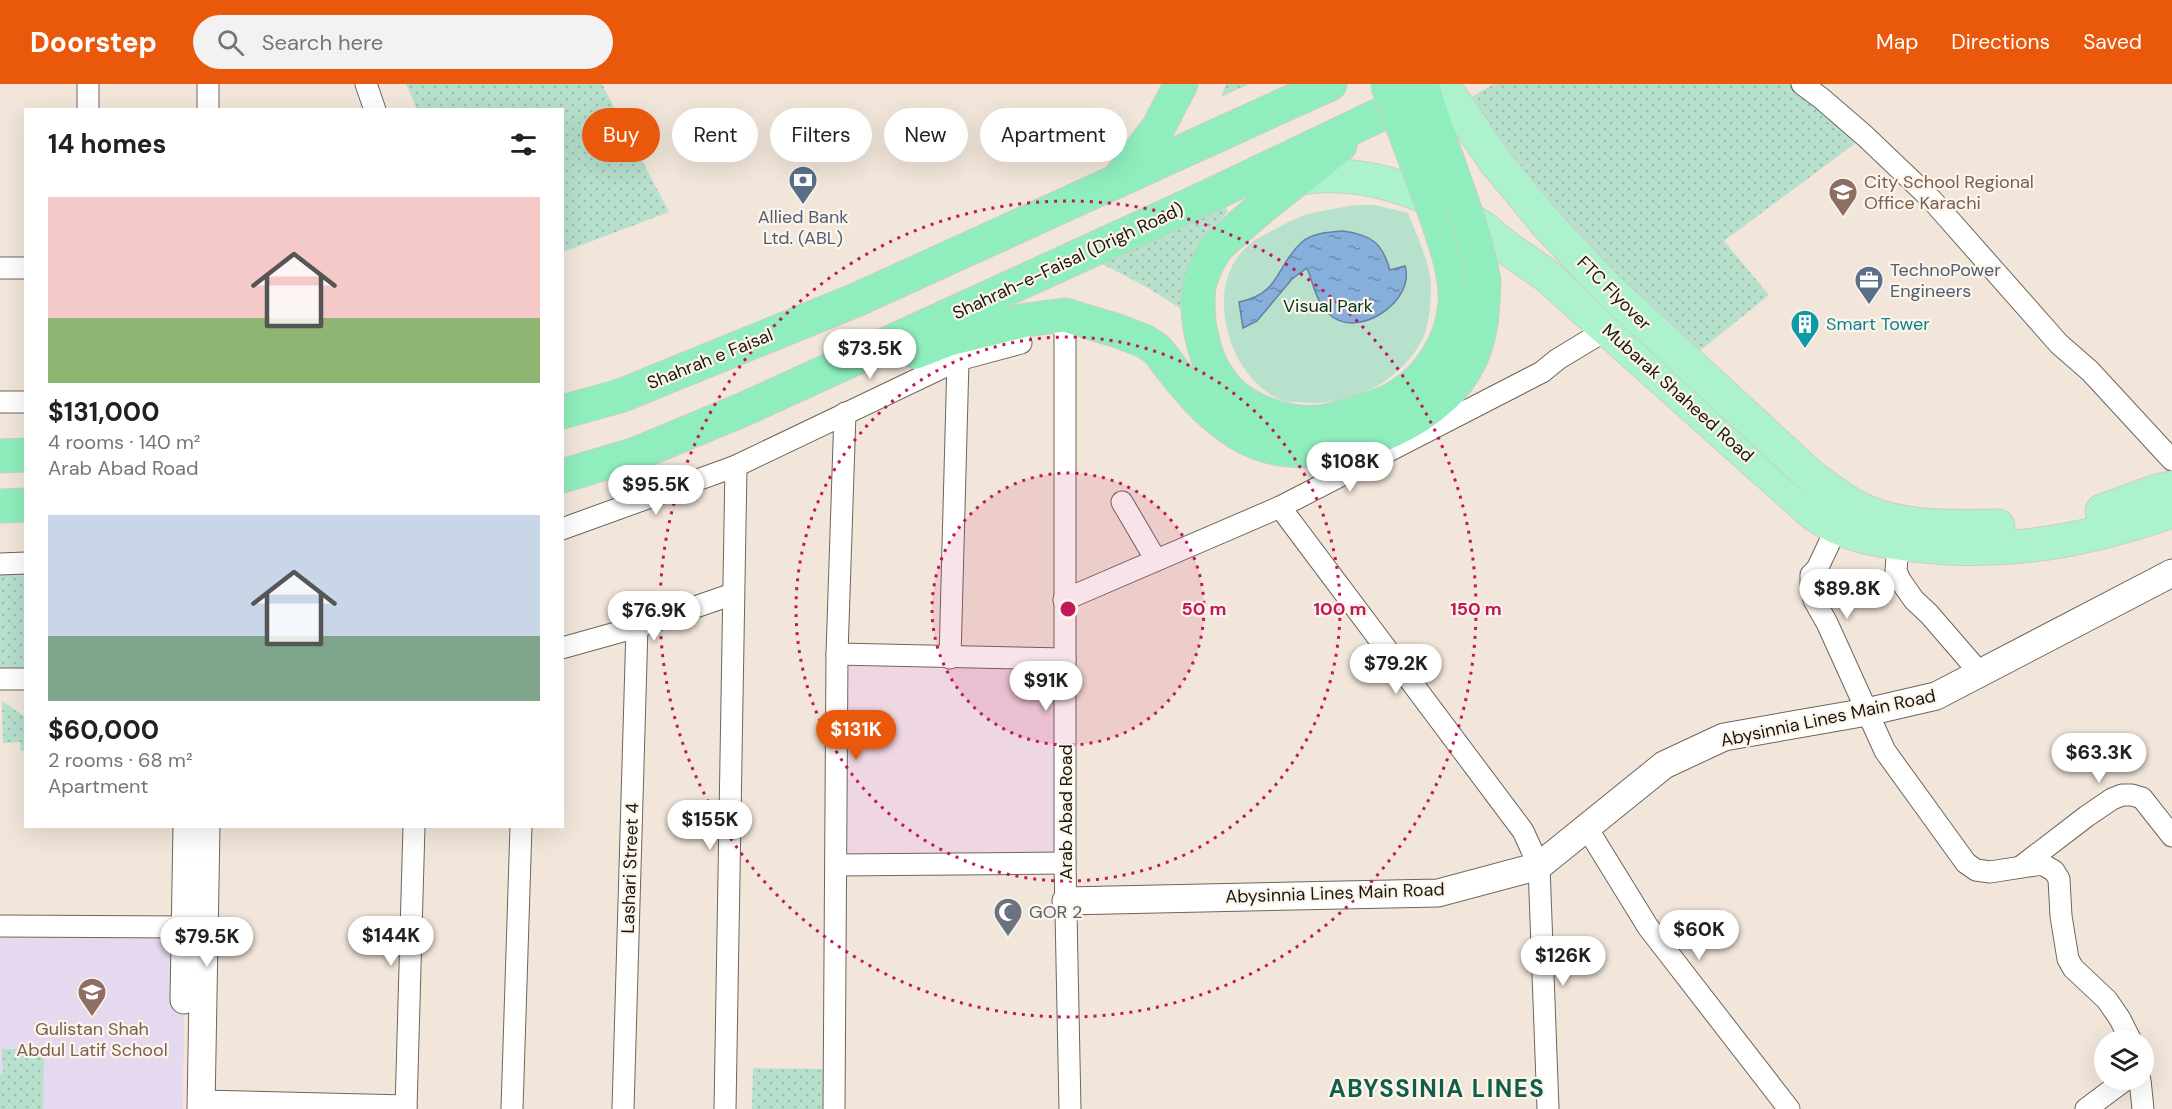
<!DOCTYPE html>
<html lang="en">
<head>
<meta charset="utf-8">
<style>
	body { margin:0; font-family:"DM Sans",sans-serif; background:#f2f2f2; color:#202124; height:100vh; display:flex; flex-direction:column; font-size:22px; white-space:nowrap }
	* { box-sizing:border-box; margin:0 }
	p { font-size:20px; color:#757577 }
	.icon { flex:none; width:33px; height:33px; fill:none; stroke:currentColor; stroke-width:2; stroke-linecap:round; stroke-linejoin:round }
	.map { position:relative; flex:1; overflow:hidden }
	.drawer { position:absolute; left:24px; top:24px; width:540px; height:720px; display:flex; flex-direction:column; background:#fff; border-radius:0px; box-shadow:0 6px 24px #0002 }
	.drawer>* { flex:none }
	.guide { position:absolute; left:582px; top:24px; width:570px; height:54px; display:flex; gap:12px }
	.fabs { position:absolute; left:2094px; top:946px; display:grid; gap:12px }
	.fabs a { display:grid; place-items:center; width:60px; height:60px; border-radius:50%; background:#fff; box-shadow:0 6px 24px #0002; font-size:30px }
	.price { position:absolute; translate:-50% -51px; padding:0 14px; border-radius:21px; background:#fff; color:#222; font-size:20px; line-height:39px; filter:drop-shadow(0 2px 3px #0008) }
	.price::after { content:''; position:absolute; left:50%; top:36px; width:18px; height:14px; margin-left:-9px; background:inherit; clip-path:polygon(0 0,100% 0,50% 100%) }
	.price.selected { background:#ea580c; color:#fff }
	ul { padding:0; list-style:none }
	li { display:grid; align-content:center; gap:12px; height:318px; padding:0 24px }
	li span { display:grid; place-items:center; height:186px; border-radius:0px; color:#555 }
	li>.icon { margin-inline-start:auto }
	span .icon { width:108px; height:108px; fill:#fffc; stroke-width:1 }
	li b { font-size:26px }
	h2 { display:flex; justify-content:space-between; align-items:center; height:72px; padding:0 24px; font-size:26px }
	.tag { padding:0 21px; border-radius:27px; background:#fff; box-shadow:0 6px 24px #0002; font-size:21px; line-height:54px }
	.tag.selected { background:#ea580c; color:#fff }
	header { display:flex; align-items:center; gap:36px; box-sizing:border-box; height:84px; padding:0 30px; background:#ea580c; color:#fff }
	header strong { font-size:28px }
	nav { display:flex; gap:33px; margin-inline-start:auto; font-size:21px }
	.search { width:420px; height:54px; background:#f2f2f2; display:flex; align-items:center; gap:15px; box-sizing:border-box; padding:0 21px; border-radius:33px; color:#757577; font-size:22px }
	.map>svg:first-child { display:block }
	.commercial { fill:#eed7e2 }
	.education { fill:#e4d9ee }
	.grass { fill:url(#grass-dots) }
	.green { fill:#b7e0cd }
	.water { fill:url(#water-ripples); stroke:#67819f; stroke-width:1.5 }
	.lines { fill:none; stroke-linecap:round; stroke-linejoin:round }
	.minor-casing { stroke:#6f655a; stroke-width:23 }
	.tertiary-casing { stroke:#6f655a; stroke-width:29 }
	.primary-casing { stroke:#cdcccb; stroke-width:35 }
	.trunk-casing { stroke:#cdcccb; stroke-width:35 }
	.minor { stroke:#fff; stroke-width:21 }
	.tertiary { stroke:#fff; stroke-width:27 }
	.primary { stroke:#abf2cd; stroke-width:33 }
	.trunk { stroke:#8feebc; stroke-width:33 }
	.primary-bridge-casing { stroke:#cdcccb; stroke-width:35; stroke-linecap:butt }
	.trunk-bridge-casing { stroke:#cdcccb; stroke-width:35; stroke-linecap:butt }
	.primary-bridge { stroke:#abf2cd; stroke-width:33 }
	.trunk-bridge { stroke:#8feebc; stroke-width:33 }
	.ring { fill:none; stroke:#c2185b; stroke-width:3; stroke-dasharray:3 6 }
	.labels { text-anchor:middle; stroke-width:4.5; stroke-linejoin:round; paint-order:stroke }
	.education-label { font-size:18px; fill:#785e54; stroke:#fdf4ea; text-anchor:start }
	.service-label { font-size:18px; fill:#4e5e75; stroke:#fdf4ea }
	.street-label { font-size:18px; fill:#1b1712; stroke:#fdf4ea }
	.park-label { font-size:18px; fill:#003624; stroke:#fdf4ea }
	.culture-label { font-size:18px; fill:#0d838f; stroke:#fdf4ea; text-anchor:start }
	.worship-label { font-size:18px; fill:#5b616d; stroke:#fdf4ea; text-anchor:start }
	.district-label { font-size:24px; font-weight:bold; letter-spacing:1.5px; fill:#0f5e49; stroke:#fdf4ea }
	.centre { fill:#c2185b; stroke:#fdf4ea; stroke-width:3 }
	.ring-label { font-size:18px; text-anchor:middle; font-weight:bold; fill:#c2185b; stroke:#fdf4ea; stroke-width:4.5; stroke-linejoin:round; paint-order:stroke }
</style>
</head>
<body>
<header>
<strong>Doorstep</strong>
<div class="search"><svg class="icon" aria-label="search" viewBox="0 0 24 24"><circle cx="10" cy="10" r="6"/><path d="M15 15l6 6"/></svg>Search here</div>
<nav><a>Map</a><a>Directions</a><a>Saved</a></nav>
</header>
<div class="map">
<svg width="2172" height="1025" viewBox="0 0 2172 1025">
	<defs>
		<pattern id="grass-dots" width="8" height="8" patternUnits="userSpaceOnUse" patternTransform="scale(1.5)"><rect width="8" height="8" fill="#b7e0cd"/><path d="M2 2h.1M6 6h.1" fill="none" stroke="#9dbfaf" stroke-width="1.8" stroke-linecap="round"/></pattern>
		<pattern id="water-ripples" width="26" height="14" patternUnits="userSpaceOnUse" patternTransform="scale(1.5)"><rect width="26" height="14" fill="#87afdb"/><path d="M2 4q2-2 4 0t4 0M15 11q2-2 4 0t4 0" fill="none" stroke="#6e8db0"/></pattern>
	</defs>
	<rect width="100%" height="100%" fill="#f2e6da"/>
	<path class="commercial" d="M837,570L1065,575V779L836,781Z"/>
	<path class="education" d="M0,842L185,843L183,1025H0Z"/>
	<g class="grass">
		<path d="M406,0H602L669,128L563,168L562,26L417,25Z"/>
		<path d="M1226,0H1249L1221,13Z"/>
		<path d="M1494,0H1802L1865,52L1724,157L1769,211L1697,269L1602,188L1461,19Z"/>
		<path d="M1225,123L1228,127L1213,147L1188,230C1160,210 1132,194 1101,180Z"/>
		<path d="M25,488V595H0V489Z"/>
		<path d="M2,617L25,633V667H21L20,658L3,659Z"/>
		<path d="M2,965H44L43,1025H0V990L3,989Z"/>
		<path d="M753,984L824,985V1025H752Z"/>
	</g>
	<path class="green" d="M1357,121H1375L1408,129C1416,150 1431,180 1431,203C1431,219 1429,242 1422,256C1399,300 1347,324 1299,318C1294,318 1286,318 1281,316C1260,308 1240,283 1233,263C1218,227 1219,181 1255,156C1261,152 1268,149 1275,145C1288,138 1302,131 1317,128C1330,125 1344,123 1357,121Z"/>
	<path class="water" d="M1343,147C1371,151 1382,158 1390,186L1405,182C1416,217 1357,257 1329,230C1316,218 1313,199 1307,184L1292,195L1257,237L1243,244L1239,218C1282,209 1275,182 1302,158C1313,149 1329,148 1343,147Z"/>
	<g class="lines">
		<g class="minor-casing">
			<g id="minor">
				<path d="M366,0L375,26"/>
				<path d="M1802,0L1821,14L1865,52L1931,115L2059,260L2090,287L2172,376"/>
				<path d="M88,26V0"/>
				<path d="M208,26V0"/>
				<path d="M0,184H26"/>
				<path d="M1065,231V779L1070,1025"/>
				<path d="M0,318H26"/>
				<path d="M1122,418L1156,476"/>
				<path d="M1280,423L1523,747L1539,782L1548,1025"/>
				<path d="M562,445L736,382L958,276L1021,259"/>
				<path d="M1836,445L1817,485L1811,491V500L1814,516L1827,539L1885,667L1966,779L1976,786L1990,788L2042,780L2054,787L2059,795L2061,832L2068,875L2073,884L2107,916L2120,935L2131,957"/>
				<path d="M1898,459L1896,487L1900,496L1914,516L1929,530L1980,589"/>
				<path d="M0,480L26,479"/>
				<path d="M1064,516L1280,423L1542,288L1558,275L1606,246"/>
				<path d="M562,564L637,543L733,510"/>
				<path d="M837,570L1065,575"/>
				<path d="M950,574L958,276"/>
				<path d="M0,595H26"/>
				<path d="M1587,744L1648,843L1789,1025"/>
				<path d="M836,781L1065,779"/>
				<path d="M2023,781L2087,732L2112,715L2122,711H2132L2142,714L2172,752"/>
				<path d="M0,842L185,843"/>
				<path d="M2140,996L2143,1025"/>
				<path d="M201,1017L406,1022"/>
				<path d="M406,1025L414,742"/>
				<path d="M512,1025L521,742"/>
				<path d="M623,1025L637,543"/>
				<path d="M725,1025L736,382"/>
				<path d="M834,1025L837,570L845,329"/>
				<path d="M2086,1025L2125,996"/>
			</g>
		</g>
		<g class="tertiary-casing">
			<g id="tertiary">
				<path d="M1066,817L1438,809L1539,782L1664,681L1724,653L1867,628L1936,612L2172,489"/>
				<path d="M184,916L187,742"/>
				<path d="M201,1025L206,742"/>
			</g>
		</g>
		<g class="primary-casing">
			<g id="primary">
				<path d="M1284,97C1355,81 1420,104 1480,142C1488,147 1494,154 1501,159C1516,171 1531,180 1546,191L1815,431C1848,452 1876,457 1915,461C2005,472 2087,457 2172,427"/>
				<path d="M1813,394C1827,404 1841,415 1856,423C1898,445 1951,443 1998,442"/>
				<path d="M2102,427L2157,407L2172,404"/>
			</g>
		</g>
		<g class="trunk-casing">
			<g id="trunk">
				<path d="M1340,61C1307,90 1270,114 1238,144C1231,151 1221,158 1215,166C1210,174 1204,186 1201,195C1196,209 1198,239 1202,253C1205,269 1212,286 1222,299C1242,326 1286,341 1320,338C1333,337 1346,332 1359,328C1372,324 1386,320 1397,313C1430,294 1452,257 1455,220C1457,187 1443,154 1433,123"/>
				<path d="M1122,91L1158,44L1181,0"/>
				<path d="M916,268L949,255L1026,236L1065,231L1118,247L1144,257L1155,264C1162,270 1166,278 1172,285C1194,314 1223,346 1258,359C1325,384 1433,345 1467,282C1482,255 1483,227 1484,197"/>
				<path d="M562,328L620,312L856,216L1330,0"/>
				<path d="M0,372L26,371"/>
				<path d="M562,392L636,370L749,323L1201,116L1421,11"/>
				<path d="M0,422L26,421"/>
			</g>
		</g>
		<use href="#minor" class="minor"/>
		<use href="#tertiary" class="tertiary"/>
		<use href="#primary" class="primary"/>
		<use href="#trunk" class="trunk"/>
		<g class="primary-bridge-casing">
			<path id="primary-bridge" d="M1442,0L1495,77L1547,140L1607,204L1813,394"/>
		</g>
		<g class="trunk-bridge-casing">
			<g id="trunk-bridge">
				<path d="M1387,0L1433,123"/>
				<path d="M1422,0C1441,66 1471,130 1484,197"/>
			</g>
		</g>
		<use href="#primary-bridge" class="primary-bridge"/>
		<use href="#trunk-bridge" class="trunk-bridge"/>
	</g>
	<circle cx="1068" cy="525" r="136" fill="#c2185b" fill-opacity=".12"/>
	<g class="ring">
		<circle cx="1068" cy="525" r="136"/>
		<circle cx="1068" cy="525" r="272"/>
		<circle cx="1068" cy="525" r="408"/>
	</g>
	<defs>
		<g id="bank-pin" transform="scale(1.5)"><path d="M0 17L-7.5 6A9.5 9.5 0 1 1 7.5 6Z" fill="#5c6f8a" stroke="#fdf4ea"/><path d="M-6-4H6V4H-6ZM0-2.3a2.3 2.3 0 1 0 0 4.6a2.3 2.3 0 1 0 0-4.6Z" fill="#fff"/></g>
		<g id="school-pin" transform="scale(1.5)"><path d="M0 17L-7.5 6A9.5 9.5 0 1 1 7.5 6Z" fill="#8d6e63" stroke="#fdf4ea"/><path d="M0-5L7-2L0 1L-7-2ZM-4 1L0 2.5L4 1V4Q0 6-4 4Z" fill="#fff"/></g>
		<g id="office-pin" transform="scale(1.5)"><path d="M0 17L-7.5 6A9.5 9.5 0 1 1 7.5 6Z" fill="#5c6f8a" stroke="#fdf4ea"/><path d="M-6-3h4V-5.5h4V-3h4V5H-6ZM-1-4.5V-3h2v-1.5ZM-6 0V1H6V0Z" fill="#fff"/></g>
		<g id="building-pin" transform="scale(1.5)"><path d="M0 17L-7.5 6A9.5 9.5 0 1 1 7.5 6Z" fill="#0f9aa8" stroke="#fdf4ea"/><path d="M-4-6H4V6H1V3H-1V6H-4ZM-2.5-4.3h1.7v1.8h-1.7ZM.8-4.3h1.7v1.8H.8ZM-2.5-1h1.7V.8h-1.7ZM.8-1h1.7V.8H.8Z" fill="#fff"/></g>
		<g id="mosque-pin" transform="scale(1.5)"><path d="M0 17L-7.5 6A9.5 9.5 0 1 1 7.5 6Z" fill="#6b7280" stroke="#fdf4ea"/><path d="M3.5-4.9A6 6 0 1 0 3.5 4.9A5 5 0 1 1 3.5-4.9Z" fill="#fff"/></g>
	</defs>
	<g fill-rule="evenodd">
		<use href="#bank-pin" x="803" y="96"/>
		<use href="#school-pin" x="1843" y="108"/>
		<use href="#office-pin" x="1869" y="196"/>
		<use href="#building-pin" x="1805" y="240"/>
		<use href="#mosque-pin" x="1008" y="828"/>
		<use href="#school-pin" x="92" y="908"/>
	</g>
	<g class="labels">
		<g class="education-label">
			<text x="1864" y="104">City School Regional<tspan x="1864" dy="21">Office Karachi</tspan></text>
			<text x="92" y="951" text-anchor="middle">Gulistan Shah<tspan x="92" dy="21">Abdul Latif School</tspan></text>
		</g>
		<g class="service-label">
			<text x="803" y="139">Allied Bank<tspan x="803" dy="21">Ltd. (ABL)</tspan></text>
			<text x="1890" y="192" text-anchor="start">TechnoPower<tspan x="1890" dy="21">Engineers</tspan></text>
		</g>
		<g class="street-label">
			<text transform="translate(1068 177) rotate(-25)" y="6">Shahrah-e-Faisal (Drigh Road)</text>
			<text transform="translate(1614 209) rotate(45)" y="6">FTC Flyover</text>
			<text transform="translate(710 275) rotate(-22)" y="6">Shahrah e Faisal</text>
			<text transform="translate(1678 309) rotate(42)" y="6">Mubarak Shaheed Road</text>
			<text transform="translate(1828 634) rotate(-12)" y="6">Abysinnia Lines Main Road</text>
			<text transform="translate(1066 728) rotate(-90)" y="6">Arab Abad Road</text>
			<text transform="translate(630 784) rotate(-88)" y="6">Lashari Street 4</text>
			<text transform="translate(1335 809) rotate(-2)" y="6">Abysinnia Lines Main Road</text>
		</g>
		<g class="park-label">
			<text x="1328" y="228">Visual Park</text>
		</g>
		<g class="culture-label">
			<text x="1826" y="246">Smart Tower</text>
		</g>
		<g class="worship-label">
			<text x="1029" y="834">GOR 2</text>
		</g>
		<g class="district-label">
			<text x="1437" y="1013">ABYSSINIA LINES</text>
		</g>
	</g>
	<circle cx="1068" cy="525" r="9" class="centre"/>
	<g class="ring-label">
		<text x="1204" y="531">50 m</text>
		<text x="1340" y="531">100 m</text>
		<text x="1476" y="531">150 m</text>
	</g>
</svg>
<div class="fabs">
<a><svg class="icon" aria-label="layers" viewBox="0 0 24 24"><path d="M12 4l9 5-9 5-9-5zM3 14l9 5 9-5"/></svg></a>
</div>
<b class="price" style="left:870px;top:296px">$73.5K</b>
<b class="price" style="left:1350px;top:409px">$108K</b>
<b class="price" style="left:656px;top:432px">$95.5K</b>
<b class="price" style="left:1847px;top:536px">$89.8K</b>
<b class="price" style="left:654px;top:558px">$76.9K</b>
<b class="price" style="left:1396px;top:611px">$79.2K</b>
<b class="price" style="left:1046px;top:628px">$91K</b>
<b class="price selected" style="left:856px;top:677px">$131K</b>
<b class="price" style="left:2099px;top:700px">$63.3K</b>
<b class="price" style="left:710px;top:767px">$155K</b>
<b class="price" style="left:1699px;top:877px">$60K</b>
<b class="price" style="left:391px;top:883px">$144K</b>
<b class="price" style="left:207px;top:884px">$79.5K</b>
<b class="price" style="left:1563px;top:903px">$126K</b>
<div class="guide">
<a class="tag selected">Buy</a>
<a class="tag">Rent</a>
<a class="tag">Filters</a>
<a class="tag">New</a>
<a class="tag">Apartment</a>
</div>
<section class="drawer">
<h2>14 homes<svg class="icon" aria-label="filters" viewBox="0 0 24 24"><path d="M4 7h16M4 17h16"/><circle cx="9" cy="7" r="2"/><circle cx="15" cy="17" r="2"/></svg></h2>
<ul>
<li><span style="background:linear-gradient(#f6c9c9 65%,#8fb573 0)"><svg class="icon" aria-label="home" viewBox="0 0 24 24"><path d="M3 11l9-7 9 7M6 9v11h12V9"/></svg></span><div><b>$131,000</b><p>4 rooms · 140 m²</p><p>Arab Abad Road</p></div></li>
<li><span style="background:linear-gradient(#c9d6e8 65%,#7fa58c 0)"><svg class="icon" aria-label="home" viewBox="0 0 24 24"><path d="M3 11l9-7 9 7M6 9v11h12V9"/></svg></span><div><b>$60,000</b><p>2 rooms · 68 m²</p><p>Apartment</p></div></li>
</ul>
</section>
</div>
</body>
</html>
